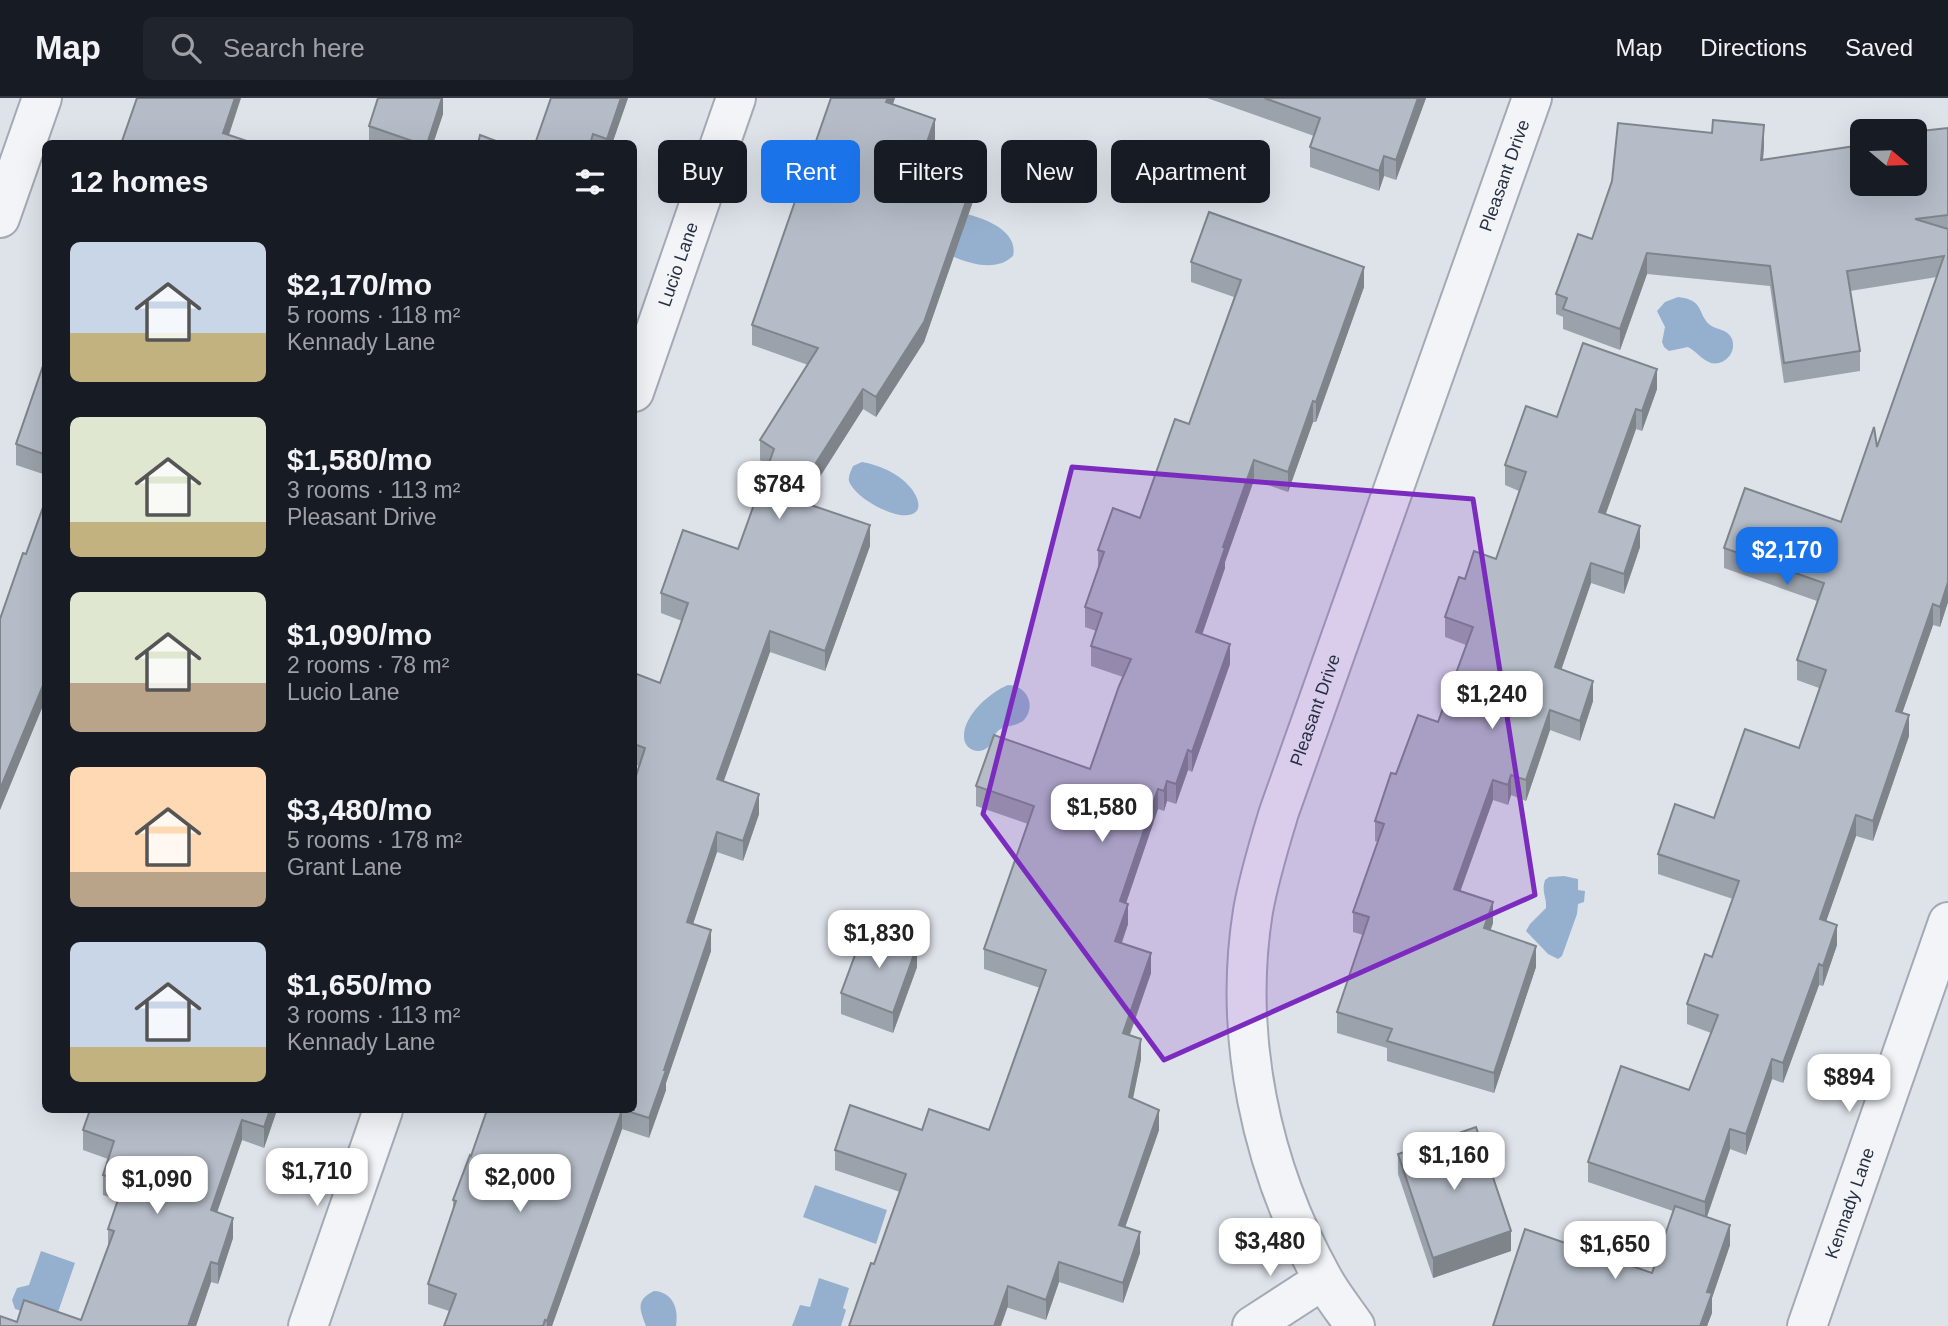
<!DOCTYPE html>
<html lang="en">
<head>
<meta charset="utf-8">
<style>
	body { margin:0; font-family:Helvetica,sans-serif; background:#20242c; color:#f1f3f6; height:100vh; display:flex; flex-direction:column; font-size:26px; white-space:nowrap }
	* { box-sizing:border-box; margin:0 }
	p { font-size:23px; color:#9ea1a6 }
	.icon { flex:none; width:38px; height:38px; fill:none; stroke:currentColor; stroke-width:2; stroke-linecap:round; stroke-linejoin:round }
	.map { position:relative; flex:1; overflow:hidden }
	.panel { position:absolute; left:42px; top:42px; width:595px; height:973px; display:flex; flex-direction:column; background:#171b24; border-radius:10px; box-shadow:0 7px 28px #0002 }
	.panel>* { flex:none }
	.hud { position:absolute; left:658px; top:42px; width:665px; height:63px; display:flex; gap:14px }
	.needle { width:46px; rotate:109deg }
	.controls { position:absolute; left:1850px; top:21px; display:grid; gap:14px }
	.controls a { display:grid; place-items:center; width:77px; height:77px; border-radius:10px; background:#171b24; box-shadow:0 7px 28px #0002; font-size:35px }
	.price { position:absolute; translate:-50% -60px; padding:0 16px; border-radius:14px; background:#fff; color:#222; font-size:23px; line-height:46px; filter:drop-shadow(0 2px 4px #0008) }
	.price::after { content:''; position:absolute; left:50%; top:42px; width:21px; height:16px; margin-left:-10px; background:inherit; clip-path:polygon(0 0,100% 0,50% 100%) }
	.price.on { background:#1a73e8; color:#fff }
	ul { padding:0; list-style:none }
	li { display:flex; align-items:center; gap:21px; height:175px; padding:0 28px }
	li span { display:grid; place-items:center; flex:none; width:196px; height:140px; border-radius:10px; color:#555 }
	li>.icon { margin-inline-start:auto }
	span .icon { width:84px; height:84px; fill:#fffc; stroke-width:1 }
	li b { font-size:30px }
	h2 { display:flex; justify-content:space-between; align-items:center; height:84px; padding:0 28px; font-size:30px }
	.pill { padding:0 24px; border-radius:10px; background:#171b24; box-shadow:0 7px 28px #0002; font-size:24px; line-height:63px }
	.pill.on { background:#1a73e8; color:#fff }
	header { display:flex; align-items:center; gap:42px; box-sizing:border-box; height:98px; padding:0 35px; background:#171b24; border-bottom:2px solid #363941 }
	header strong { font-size:33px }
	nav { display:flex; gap:38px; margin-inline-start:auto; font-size:24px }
	.search { width:490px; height:63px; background:#20242c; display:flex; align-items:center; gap:18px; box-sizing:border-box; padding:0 24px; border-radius:10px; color:#9ea1a6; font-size:26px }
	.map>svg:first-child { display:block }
	.water { fill:#95b0ce }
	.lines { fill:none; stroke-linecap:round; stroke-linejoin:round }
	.minor-casing { stroke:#a3aab4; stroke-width:42 }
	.minor { stroke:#f2f4f7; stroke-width:38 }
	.wall { fill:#9ca2ab }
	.shaded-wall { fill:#7f848b }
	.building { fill:#b5bcc7; stroke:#7f848b; stroke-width:2 }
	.marked { fill:#7b2cbf; fill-opacity:0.2; stroke:#7b2cbf; stroke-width:5; stroke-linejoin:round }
	.labels { text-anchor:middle; stroke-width:5; stroke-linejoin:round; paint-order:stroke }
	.street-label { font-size:18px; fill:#263042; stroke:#eef2f7 }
</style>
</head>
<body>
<header>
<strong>Map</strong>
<div class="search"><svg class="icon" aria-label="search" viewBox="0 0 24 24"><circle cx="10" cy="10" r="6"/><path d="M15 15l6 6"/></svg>Search here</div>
<nav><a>Map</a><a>Directions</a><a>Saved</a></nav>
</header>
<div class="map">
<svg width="1948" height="1228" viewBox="0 0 1948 1228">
	<rect width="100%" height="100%" fill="#dee3ea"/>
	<g class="water">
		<path d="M960,115C981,118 1019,132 1013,158C996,174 970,166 952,158Z"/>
		<path d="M1678,199C1705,202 1697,216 1710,227C1717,232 1728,231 1732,241C1737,255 1724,268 1711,265C1702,262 1696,253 1688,249L1669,253L1664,249L1662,244L1665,229L1657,213L1665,204Z"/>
		<path d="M862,364C879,367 898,375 909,388C917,396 926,415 908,417C892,420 854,399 849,383C848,378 851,373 853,368Z"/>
		<path d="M1008,587C1026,587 1037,607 1024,622C1018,628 1007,627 999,632C993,637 993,646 987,650C978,657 964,651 964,639C963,618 990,594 1008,587Z"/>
		<path d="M1564,778L1578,781V792L1585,793L1584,804L1578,806L1577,816L1562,858L1558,861L1548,856L1526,833L1530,826L1546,810C1547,799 1541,794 1545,782L1549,779Z"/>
		<path d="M815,1087L887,1112L876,1146L803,1119Z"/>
		<path d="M41,1153L75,1165L55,1223L15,1211L12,1202L17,1190L29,1187Z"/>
		<path d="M819,1180L849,1190L843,1210L846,1212L841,1228H792L800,1207L810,1209Z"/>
		<path d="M654,1193C673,1194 679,1211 676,1228H646C640,1212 635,1202 654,1193Z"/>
	</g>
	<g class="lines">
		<g class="minor-casing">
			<g id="minor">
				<path d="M0,120L42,0"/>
				<path id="s1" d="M634,294L736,0"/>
				<path d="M308,1228L383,1012"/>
				<path d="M1252,1228L1323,1182"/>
				<path id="s2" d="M1355,1228C1344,1212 1331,1196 1322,1179C1261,1069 1233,938 1253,813C1259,779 1269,747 1279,714L1532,0"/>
				<path id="s3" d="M1807,1228L1948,824"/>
			</g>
		</g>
		<use href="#minor" class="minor"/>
	</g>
	<g class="wall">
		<path d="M443,0V16L433,46H369V28Z"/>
		<path d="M551,0H628L612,46H535Z"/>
		<path d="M831,0H895L893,6L935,41L931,52L978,89L924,244L876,319L863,311L804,404L870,448L825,573L770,554L723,684L759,716L743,763L717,754L693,826L711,853L666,985V992L649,1040L622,1031L552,1228H444L449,1213L428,1206V1186L453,1112V1102L471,1058L487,1012H634L639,668L634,666V576L660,585L682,523L661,515V495L738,451L768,368L760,362V342L808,267L752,247V227Z"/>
		<path d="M1207,0H1426L1396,82L1384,78L1379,93L1310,69V49L1314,38Z"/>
		<path d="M1948,30V504L1940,529L1933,527L1902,615L1909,638L1873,743L1856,738L1826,823L1837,847L1823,888L1819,887L1783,985L1772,981L1746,1057L1730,1051L1707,1119L1730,1147L1712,1200V1215L1707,1228H1493L1652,1175L1673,1113L1588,1084V1064L1689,992L1711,935L1687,926V906L1712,859L1733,801L1658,776V756L1714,720L1799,650L1819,590L1797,582V562L1817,503L1724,470V450L1841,424L1877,349L1937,179L1850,193L1860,253V273L1784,285L1770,188L1647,176L1620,252L1563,231V219L1556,216V196L1592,141L1764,48L1763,62L1862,47L1921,33Z"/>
		<path d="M1191,164L1364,189L1316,324H1313L1288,394L1254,382L1225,464V470L1202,537L1230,566L1192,674L1188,672L1176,706L1167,703L1164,713L1158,711L1126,805L1128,826L1122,845L1151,875L1130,937L1141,961L1133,1001L1159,1032L1125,1129L1140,1155L1123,1205L1059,1184L1046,1222L874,1166L900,1094L835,1072V1052L922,1032H989L1040,890L984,871V851L1028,726L976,708V688L1090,671L1123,579L1091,568V548L1096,533L1085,529V509L1098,470V452L1140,420L1189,326L1234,199L1191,184Z"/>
		<path d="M46,259V377L16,367V346Z"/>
		<path d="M1657,291L1642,333L1636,331L1605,417L1640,449L1624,496L1591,485L1561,572L1593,603L1580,643L1550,632L1526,703L1511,697L1508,707L1493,702L1460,793L1493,825L1490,833L1536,869L1494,995L1387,963V950L1337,935V914L1363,837L1353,834V814L1378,744L1375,743V723L1396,676L1438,624L1466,547L1445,539V519L1465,481L1496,461L1519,393L1505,387V367L1557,319Z"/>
		<path d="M46,401V606L44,605L0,712V521L26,456Z"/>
		<path d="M917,869L893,935L841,916V895Z"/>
		<path d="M277,1012L264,1050L242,1042L217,1114L233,1140L218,1186L211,1184L196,1228L17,1224L81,1222L108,1148V1131L118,1102L103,1097V1077L108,1061L83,1052V1032Z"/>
		<path d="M1398,1056L1511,1153L1433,1180L1398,1076Z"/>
	</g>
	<g class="shaded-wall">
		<path d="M235,0H241L226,46L223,35Z"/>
		<path d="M442,0H443V16L433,46H427Z"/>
		<path d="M621,0H628L612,46H607V41Z"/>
		<path d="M888,0H895L886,24V4Z"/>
		<path d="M1418,0H1426L1396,82V62Z"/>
		<path d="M935,21V41L925,70V50Z"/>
		<path d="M1764,27V48L1761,83V62Z"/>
		<path d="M1384,58V78L1379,93V73Z"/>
		<path d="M978,69V89L924,244L876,319V299Z"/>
		<path d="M1647,155V176L1620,252V231Z"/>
		<path d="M1364,169V189L1316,324V304Z"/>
		<path d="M1657,271V291L1642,333V313Z"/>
		<path d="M863,291V311L793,421V401Z"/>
		<path d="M1313,303V324L1288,394V374Z"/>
		<path d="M1636,311V331L1599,435V414Z"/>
		<path d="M1254,362V382L1225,464V470L1196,554V534L1223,449Z"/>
		<path d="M870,427V448L825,573V553Z"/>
		<path d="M1640,428V449L1624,496V476Z"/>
		<path d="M1591,465V485L1555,590V569Z"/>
		<path d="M1948,484V504L1940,529V509Z"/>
		<path d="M1933,506V527L1896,633V613Z"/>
		<path d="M770,533V554L717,702V681Z"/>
		<path d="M1230,546V566L1192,674V654Z"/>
		<path d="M1593,583V603L1580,643V623Z"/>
		<path d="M44,585V605L0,712V691Z"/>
		<path d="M1550,612V632L1526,703V682Z"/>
		<path d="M1909,617V638L1873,743V723Z"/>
		<path d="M1188,652V672L1176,706V686Z"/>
		<path d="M1511,677V697L1508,707V687Z"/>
		<path d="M1493,682V702L1454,811V791Z"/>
		<path d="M1167,683V703L1164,713V693Z"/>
		<path d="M1158,691V711L1120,823V803Z"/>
		<path d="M759,696V716L743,763V743Z"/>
		<path d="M1856,717V738L1820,841V821Z"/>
		<path d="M717,734V754L687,844V824Z"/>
		<path d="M1493,804V825L1484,851V830Z"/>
		<path d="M1128,806V826L1115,863V843Z"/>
		<path d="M1837,827V847L1823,888V868Z"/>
		<path d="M711,832V853L666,985V992L649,1040V1020L664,972Z"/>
		<path d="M917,848V869L893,935V915Z"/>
		<path d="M1536,848V869L1494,995V975Z"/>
		<path d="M1151,855V875L1123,955V935Z"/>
		<path d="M1819,866V887L1783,985V965Z"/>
		<path d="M1141,941V961L1129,1019V999Z"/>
		<path d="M1772,961V981L1746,1057V1036Z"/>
		<path d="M270,1012H277L264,1050V1029Z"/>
		<path d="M622,1012V1031L552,1228H547V1223Z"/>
		<path d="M1159,1012V1032L1119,1147V1127Z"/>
		<path d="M242,1022V1042L211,1132V1112Z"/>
		<path d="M1730,1031V1051L1705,1124V1104Z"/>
		<path d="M233,1120V1140L218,1186V1166Z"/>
		<path d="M1730,1127V1147L1712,1200V1215L1707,1228H1700L1707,1194Z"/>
		<path d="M1511,1133V1153L1433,1180V1160Z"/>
		<path d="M1140,1134V1155L1123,1205V1185Z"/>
		<path d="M211,1164V1184L196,1228H188Z"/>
		<path d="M1059,1164V1184L1046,1222V1202Z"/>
		<path d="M1008,1188V1208L1001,1228H994Z"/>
	</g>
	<g class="building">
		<path d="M137,0H235L223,35L250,44L249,46H121Z"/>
		<path d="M378,0H442L427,46H421L369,28Z"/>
		<path d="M551,0H621L607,41L593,36L590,46H535Z"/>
		<path d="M831,0H888L886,4L935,21L925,50L978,69L924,224L876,299L863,291L793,401L870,427L825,553L770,533L717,681L759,696L743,743L717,734L687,824L711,832L664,972H666L649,1020L624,1012H634V684L645,650L634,646V575L660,585L688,505L661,495L683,432L738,451L774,351L760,342L818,250L752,227Z"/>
		<path d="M1264,0H1418L1396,62L1384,58L1379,73L1310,49L1320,20Z"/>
		<path d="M1713,22L1764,27L1761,62L1862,47V86H1914V33H1897L1920,30L1921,33L1948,30V117L1915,121L1948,131V484L1940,509L1933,506L1896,613L1909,617L1873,723L1856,717L1820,821L1837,827L1823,868L1819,866L1783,965L1772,961L1746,1036L1730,1031L1705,1104L1588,1064L1621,968L1689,992L1718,917L1687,906L1705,856L1712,859L1739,783L1658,756L1675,706L1714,720L1745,631L1799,650L1826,572L1797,562L1824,485L1724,450L1745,390L1841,424L1874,329L1877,349L1944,158L1847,173L1860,253L1784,265L1770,168L1647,155L1620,231L1563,211L1567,200L1556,196L1578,136L1592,141L1612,83L1618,25L1712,35Z"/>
		<path d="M480,37L504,46H478Z"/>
		<path d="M1209,114L1364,169L1316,304L1313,303L1288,374L1254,362L1223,449L1225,450L1196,534L1230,546L1192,654L1188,652L1176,686L1167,683L1164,693L1158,691L1120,803L1128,806L1115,843L1151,855L1123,935L1141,941L1129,999L1159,1012L1119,1127L1140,1134L1123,1185L1059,1164L1046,1202L1008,1188L994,1228H849L871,1165L874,1166L906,1076L835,1052L850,1007L922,1032L929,1011L989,1032L1046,872L984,851L1034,708L976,688L994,637L1090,671L1119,588L1131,561L1091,548L1102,515L1085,509L1104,454L1098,452L1113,410L1140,420L1175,321L1189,326L1241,182L1191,164Z"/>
		<path d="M1583,245L1657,271L1642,313L1636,311L1599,414L1640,428L1624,476L1591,465L1555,569L1593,583L1580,623L1550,612L1526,682L1511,677L1508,687L1493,682L1454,791L1493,804L1484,830L1536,848L1494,975L1387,943L1392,931L1337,914L1369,819L1353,814L1384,726L1375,723L1391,675L1396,676L1418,617L1438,624L1473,529L1445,519L1459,479L1465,481L1474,453L1496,461L1526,374L1505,367L1526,308L1557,319Z"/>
		<path d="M46,259V357L16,346Z"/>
		<path d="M46,401V585H44L0,691V521L23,455L26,456Z"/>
		<path d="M865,830L917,848L893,915L841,895Z"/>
		<path d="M90,1012H270L264,1029L242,1022L211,1112L233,1120L218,1166L211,1164L188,1228H0V1218L17,1224L24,1202L81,1222L114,1133L108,1131L124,1084L103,1077L114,1043L83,1032Z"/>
		<path d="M487,1012H622L547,1223L545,1222L543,1228H444L456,1196L428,1186L456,1103L453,1102L470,1057L471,1058Z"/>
		<path d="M1476,1029L1511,1133L1433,1160L1398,1056Z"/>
		<path d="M1675,1108L1730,1127L1707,1194L1712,1195L1700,1228H1493L1525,1131L1652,1175Z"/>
	</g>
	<path class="marked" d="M1072,369L1473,401L1535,797L1164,962L983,716Z"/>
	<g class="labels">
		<g class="street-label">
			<text dy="6" stroke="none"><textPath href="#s2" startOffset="1216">Pleasant Drive</textPath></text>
			<text dy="6" stroke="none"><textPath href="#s1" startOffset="135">Lucio Lane</textPath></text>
			<text dy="6" stroke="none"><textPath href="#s2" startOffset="649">Pleasant Drive</textPath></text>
			<text dy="6" stroke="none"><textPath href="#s3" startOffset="130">Kennady Lane</textPath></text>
		</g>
	</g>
</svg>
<div class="controls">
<a><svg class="needle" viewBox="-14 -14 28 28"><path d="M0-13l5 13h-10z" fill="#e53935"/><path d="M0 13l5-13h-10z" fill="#9ea1a6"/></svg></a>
</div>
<b class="price" style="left:779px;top:423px">$784</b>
<b class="price on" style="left:1787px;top:489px">$2,170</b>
<b class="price" style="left:1492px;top:633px">$1,240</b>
<b class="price" style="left:1102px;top:746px">$1,580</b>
<b class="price" style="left:879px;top:872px">$1,830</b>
<b class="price" style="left:1849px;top:1016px">$894</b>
<b class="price" style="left:1454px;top:1094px">$1,160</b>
<b class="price" style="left:317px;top:1110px">$1,710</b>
<b class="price" style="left:520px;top:1116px">$2,000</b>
<b class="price" style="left:157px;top:1118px">$1,090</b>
<b class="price" style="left:1270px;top:1180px">$3,480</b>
<b class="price" style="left:1615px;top:1183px">$1,650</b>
<div class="hud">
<a class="pill">Buy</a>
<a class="pill on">Rent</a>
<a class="pill">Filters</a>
<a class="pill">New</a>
<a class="pill">Apartment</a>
</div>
<section class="panel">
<h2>12 homes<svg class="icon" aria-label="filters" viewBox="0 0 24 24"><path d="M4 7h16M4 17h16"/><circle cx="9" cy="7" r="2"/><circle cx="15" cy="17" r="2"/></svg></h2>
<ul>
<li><span style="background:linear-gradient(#c9d6e8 65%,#c2b280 0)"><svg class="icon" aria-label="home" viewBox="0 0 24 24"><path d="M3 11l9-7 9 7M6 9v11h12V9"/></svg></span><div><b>$2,170/mo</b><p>5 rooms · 118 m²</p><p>Kennady Lane</p></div></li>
<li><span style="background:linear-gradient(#dfe7d0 75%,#c2b280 0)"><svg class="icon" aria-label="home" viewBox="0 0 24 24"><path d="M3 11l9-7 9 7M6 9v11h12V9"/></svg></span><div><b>$1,580/mo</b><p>3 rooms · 113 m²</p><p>Pleasant Drive</p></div></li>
<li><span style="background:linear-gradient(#dfe7d0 65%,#b9a48a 0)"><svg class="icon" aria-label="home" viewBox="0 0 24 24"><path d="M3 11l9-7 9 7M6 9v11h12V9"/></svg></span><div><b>$1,090/mo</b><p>2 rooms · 78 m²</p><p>Lucio Lane</p></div></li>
<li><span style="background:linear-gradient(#ffd9b3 75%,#b9a48a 0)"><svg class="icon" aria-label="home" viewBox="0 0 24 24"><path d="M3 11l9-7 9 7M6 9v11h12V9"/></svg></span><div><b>$3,480/mo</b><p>5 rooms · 178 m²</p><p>Grant Lane</p></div></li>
<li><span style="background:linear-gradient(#c9d6e8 75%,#c2b280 0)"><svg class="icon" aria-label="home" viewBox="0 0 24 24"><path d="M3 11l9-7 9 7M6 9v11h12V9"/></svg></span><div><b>$1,650/mo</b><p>3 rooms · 113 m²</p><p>Kennady Lane</p></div></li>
</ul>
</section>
</div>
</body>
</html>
